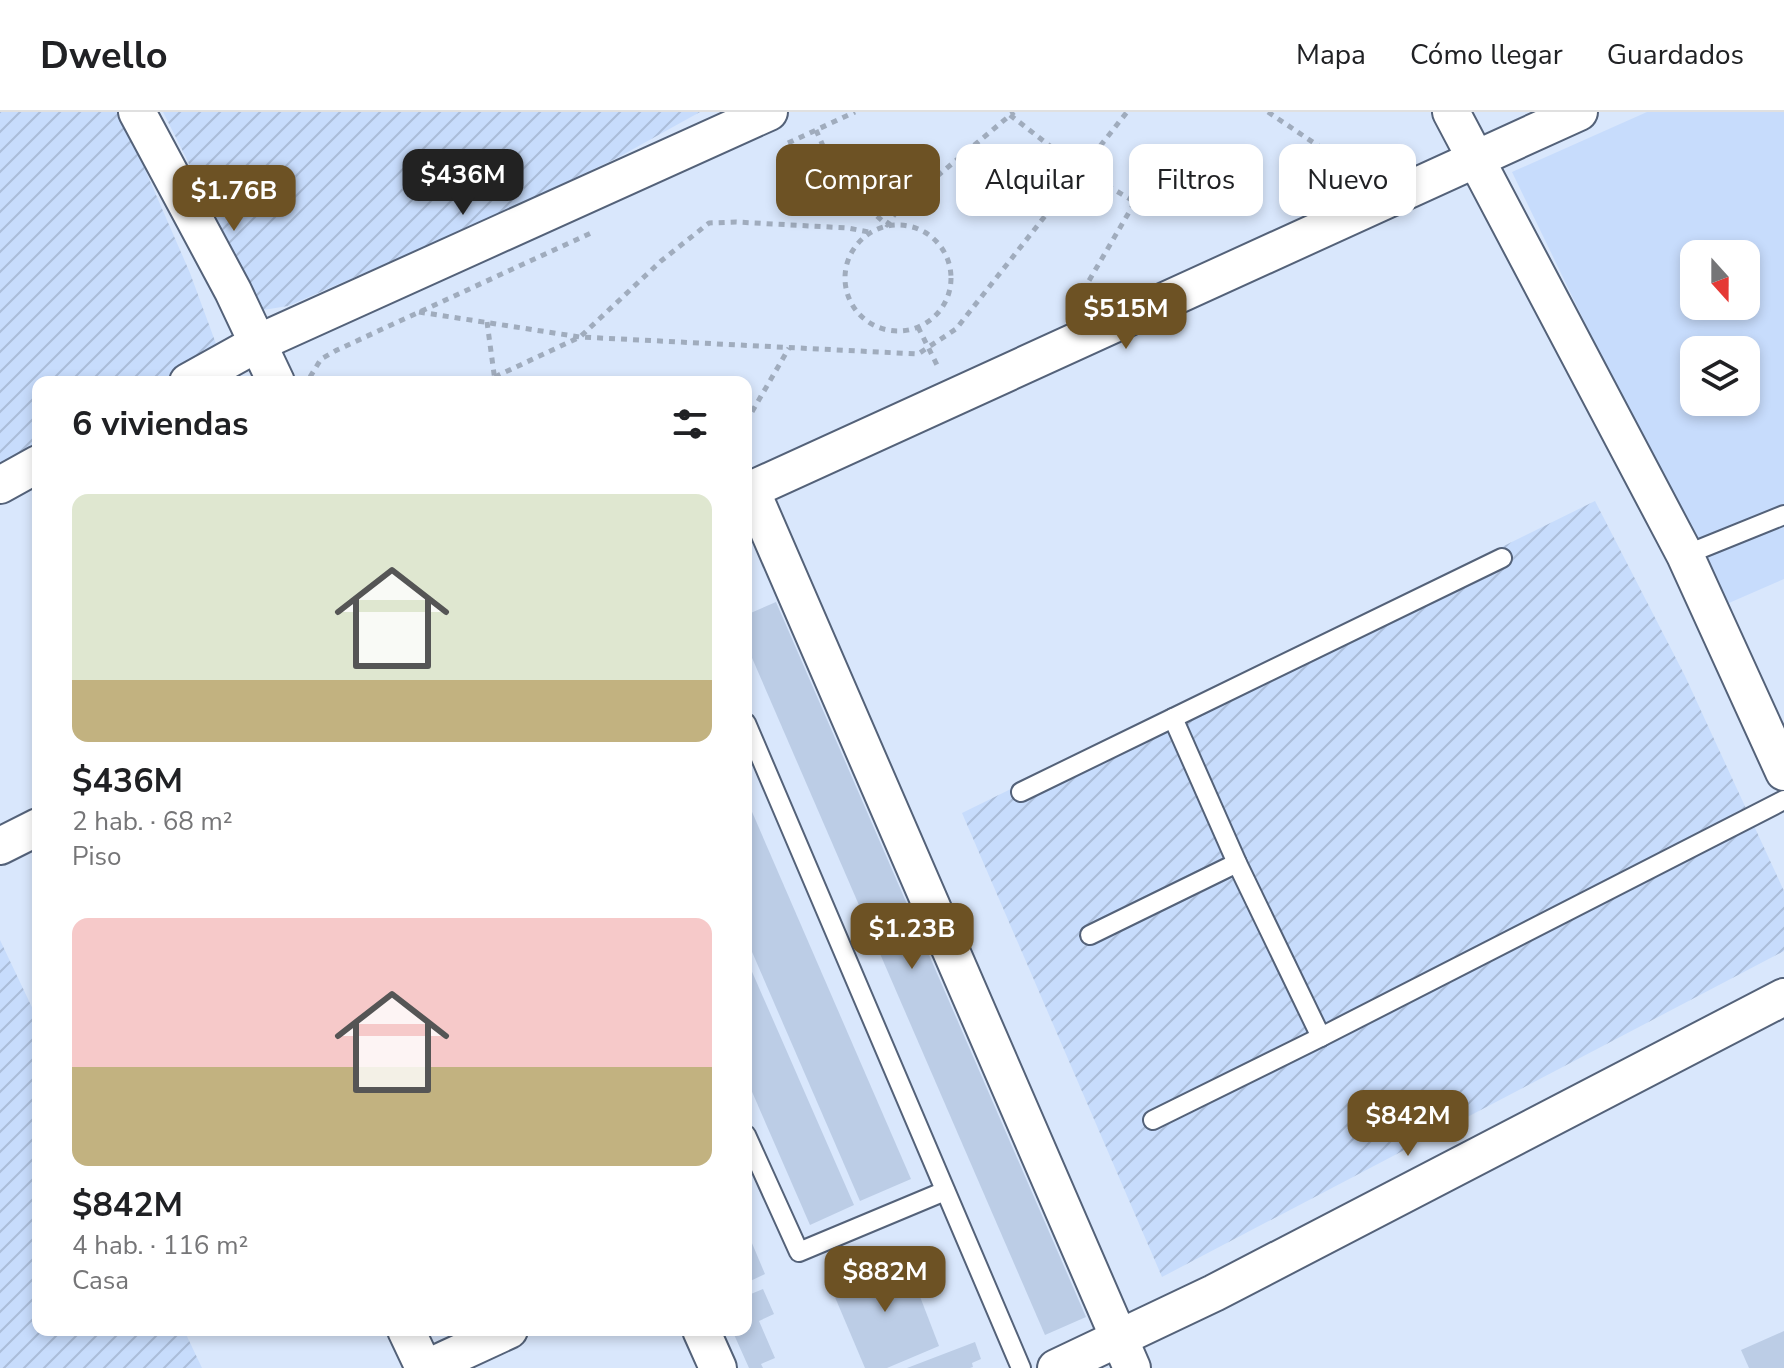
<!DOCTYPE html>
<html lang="es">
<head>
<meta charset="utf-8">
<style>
	body { margin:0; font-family:"Nunito Sans",sans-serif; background:#f2f2f2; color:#202124; height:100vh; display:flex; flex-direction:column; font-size:30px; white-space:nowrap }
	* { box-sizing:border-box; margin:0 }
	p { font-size:26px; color:#757577 }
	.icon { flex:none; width:44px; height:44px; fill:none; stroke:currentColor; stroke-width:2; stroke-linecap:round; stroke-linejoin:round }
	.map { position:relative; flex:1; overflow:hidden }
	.drawer { position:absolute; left:32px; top:264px; width:720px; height:960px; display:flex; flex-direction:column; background:#fff; border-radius:16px; box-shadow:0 4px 12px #0003 }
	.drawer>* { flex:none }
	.top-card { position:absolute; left:776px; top:32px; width:760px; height:72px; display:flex; gap:16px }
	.needle { width:52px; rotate:159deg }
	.fabs { position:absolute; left:1680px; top:128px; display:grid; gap:16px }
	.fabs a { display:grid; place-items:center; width:80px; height:80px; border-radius:16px; background:#fff; box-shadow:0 4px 12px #0003; font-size:40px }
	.price { position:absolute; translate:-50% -68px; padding:0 18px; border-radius:16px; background:#6d5224; color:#fff; font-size:26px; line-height:52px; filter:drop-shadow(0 2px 4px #0008) }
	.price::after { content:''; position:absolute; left:50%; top:48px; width:24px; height:18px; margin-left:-12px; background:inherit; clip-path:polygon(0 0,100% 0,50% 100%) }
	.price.active { background:#222; color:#fff }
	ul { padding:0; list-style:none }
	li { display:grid; align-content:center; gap:16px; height:424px; padding:0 40px }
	li span { display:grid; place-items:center; height:248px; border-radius:16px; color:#555 }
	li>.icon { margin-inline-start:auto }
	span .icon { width:144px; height:144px; fill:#fffc; stroke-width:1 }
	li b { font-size:34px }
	h2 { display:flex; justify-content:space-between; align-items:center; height:96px; padding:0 40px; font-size:34px }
	.chip { padding:0 28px; border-radius:16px; background:#fff; box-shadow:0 4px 12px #0003; font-size:28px; line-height:72px }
	.chip.active { background:#6d5224; color:#fff }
	header { display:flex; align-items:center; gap:48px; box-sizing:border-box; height:112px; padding:0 40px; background:#fff; border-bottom:2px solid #e0e0e0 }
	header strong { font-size:38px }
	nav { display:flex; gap:44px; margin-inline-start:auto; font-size:28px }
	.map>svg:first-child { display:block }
	.built { fill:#c7dcfc; fill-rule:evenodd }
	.industrial { fill:url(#industrial-furrows) }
	.building { fill:#bccde6 }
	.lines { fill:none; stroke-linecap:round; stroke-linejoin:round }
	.service-casing { stroke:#546279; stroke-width:22 }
	.minor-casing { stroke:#546279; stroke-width:40 }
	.path { stroke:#a0acbd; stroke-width:5; stroke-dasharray:6 6; stroke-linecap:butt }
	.service { stroke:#fff; stroke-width:18 }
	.minor { stroke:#fff; stroke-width:36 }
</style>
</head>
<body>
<header>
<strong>Dwello</strong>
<nav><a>Mapa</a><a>Cómo llegar</a><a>Guardados</a></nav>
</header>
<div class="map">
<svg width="1784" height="1256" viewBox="0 0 1784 1256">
	<defs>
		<pattern id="industrial-furrows" width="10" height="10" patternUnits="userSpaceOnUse" patternTransform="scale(2)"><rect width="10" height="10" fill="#c7dcfc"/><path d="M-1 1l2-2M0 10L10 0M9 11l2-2" fill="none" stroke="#abbdd9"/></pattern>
	</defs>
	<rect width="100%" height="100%" fill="#d9e7fc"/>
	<path class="built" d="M1647,0H1784V467L1722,494L1512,60ZM1694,142H1746V194H1694ZM1694,238H1746V290H1694Z"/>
	<g class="industrial">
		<path d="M0,0H120L190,161L219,240L160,270H38V333L0,353Z"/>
		<path d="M163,0H700L617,46L480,111L288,194L263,198Z"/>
		<path d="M1595,389L1685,564L1784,779V839L1162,1165L962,701Z"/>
		<path d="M0,828L38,908V1218H184L202,1256H0Z"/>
	</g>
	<g class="building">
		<path d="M776,490L1086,1205L1045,1223L746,532V503Z"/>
		<path d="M746,686L911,1067L860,1089L746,826Z"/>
		<path d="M746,846L854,1093L810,1113L746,966Z"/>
		<path d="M746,1117L765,1162L746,1171Z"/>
		<path d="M904,1143L939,1234L887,1256H865L829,1171Z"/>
		<path d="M763,1177L774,1202L759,1209L775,1246L761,1252L763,1256H749L732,1218H746V1184Z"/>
		<path d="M1784,1219V1256H1749L1741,1238Z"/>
		<path d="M975,1230L981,1247L972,1251L973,1255L970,1256H907Z"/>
	</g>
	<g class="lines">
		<g class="service-casing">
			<g id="service">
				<path d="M1685,443L1784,403"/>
				<path d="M1173,606L1502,446"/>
				<path d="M746,611L1021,1256"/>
				<path d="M1021,680L1173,606L1237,751L1321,925"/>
				<path d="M1090,823L1237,751"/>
				<path d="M1153,1008L1321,925L1784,688"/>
				<path d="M746,1023L799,1140L945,1079"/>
			</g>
		</g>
		<g class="minor-casing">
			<g id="minor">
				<path d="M137,0L233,179L276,270"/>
				<path d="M1451,0L1685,443L1784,660"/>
				<path d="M188,270L258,231L769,0"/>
				<path d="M0,373L38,352"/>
				<path d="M751,378L1132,1256"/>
				<path d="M746,380L1579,0"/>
				<path d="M0,734L38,715"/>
				<path d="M406,1218L424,1256"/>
				<path d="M701,1218L718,1256"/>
				<path d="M427,1256L509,1218"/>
				<path d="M1056,1256L1214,1181L1784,885"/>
			</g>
		</g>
		<g class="path">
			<path d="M1268,0L1363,64"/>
			<path d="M1010,3L1081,58L1135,90L1158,55"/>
			<path d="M816,18L839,70L887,113L899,96L1014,0"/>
			<path d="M788,31L855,0"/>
			<circle cx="898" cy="166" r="53"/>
			<path d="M1080,190V184L1135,90"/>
			<path d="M419,200L580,225L918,242L956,217L1127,0"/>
			<path d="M487,210L495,269"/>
			<path d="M918,215L939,257"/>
			<path d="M310,265L321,247L337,238L593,120"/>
			<path d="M484,270L580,225L661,149L709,111L736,110L848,116L869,120"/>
			<path d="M746,310L789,236"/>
		</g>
		<use href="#service" class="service"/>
		<use href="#minor" class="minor"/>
	</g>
</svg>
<div class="fabs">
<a><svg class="needle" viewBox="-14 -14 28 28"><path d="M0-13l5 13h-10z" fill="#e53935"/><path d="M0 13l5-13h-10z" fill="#757577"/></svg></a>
<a><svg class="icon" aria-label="layers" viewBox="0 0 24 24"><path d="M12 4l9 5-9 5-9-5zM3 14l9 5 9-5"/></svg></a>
</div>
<b class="price active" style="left:463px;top:105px">$436M</b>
<b class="price" style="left:234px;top:121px">$1.76B</b>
<b class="price" style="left:1126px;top:239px">$515M</b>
<b class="price" style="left:912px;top:859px">$1.23B</b>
<b class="price" style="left:1408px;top:1046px">$842M</b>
<b class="price" style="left:885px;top:1202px">$882M</b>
<div class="top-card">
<a class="chip active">Comprar</a>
<a class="chip">Alquilar</a>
<a class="chip">Filtros</a>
<a class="chip">Nuevo</a>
</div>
<section class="drawer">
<h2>6 viviendas<svg class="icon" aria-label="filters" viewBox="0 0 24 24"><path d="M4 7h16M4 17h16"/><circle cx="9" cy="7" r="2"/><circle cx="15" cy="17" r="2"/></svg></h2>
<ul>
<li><span style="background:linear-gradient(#dfe7d0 75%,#c2b280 0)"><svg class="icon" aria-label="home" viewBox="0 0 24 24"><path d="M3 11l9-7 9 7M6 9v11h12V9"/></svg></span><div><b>$436M</b><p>2 hab. · 68 m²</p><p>Piso</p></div></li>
<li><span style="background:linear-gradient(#f6c9c9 60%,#c2b280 0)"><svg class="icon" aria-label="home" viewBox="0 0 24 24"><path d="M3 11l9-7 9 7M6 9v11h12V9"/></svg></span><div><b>$842M</b><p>4 hab. · 116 m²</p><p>Casa</p></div></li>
</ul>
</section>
</div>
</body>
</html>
